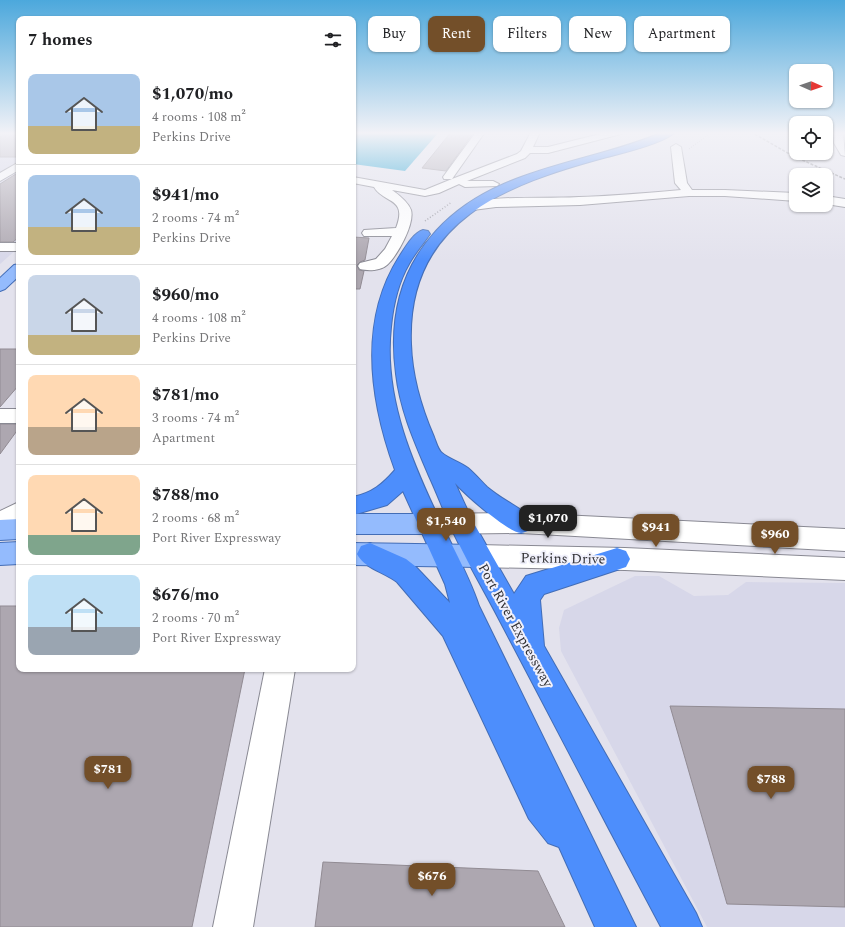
<!DOCTYPE html>
<html lang="en">
<head>
<meta charset="utf-8">
<style>
	body { margin:0; font-family:Spectral,serif; background:#f6f6f6; color:#202124; height:100vh; display:flex; flex-direction:column; font-size:15px; white-space:nowrap }
	* { box-sizing:border-box; margin:0 }
	p { font-size:13px; color:#757577 }
	.icon { flex:none; width:22px; height:22px; fill:none; stroke:currentColor; stroke-width:2; stroke-linecap:round; stroke-linejoin:round }
	.map { position:relative; flex:1; overflow:hidden }
	.details { position:absolute; left:16px; top:16px; width:340px; height:656px; display:flex; flex-direction:column; background:#fff; border-radius:8px; box-shadow:0 1px 3px #0004 }
	.details>* { flex:none }
	.hud { position:absolute; left:368px; top:16px; width:380px; height:36px; display:flex; gap:8px }
	.needle { width:26px; rotate:92deg }
	.tools { position:absolute; left:789px; top:64px; display:grid; gap:8px }
	.tools a { display:grid; place-items:center; width:44px; height:44px; border-radius:8px; background:#fff; box-shadow:0 1px 3px #0004; font-size:20px }
	.price { position:absolute; translate:-50% -34px; padding:0 9px; border-radius:8px; background:#734f29; color:#fff; font-size:13px; line-height:26px; filter:drop-shadow(0 1px 2px #0008) }
	.price::after { content:''; position:absolute; left:50%; top:24px; width:12px; height:9px; margin-left:-6px; background:inherit; clip-path:polygon(0 0,100% 0,50% 100%) }
	.price.on { background:#222; color:#fff }
	ul { padding:0; list-style:none }
	li { display:flex; align-items:center; gap:12px; height:100px; padding:0 12px }
	li+li { border-top:1px solid #e0e0e0 }
	li span { display:grid; place-items:center; flex:none; width:112px; height:80px; border-radius:8px; color:#555 }
	li>.icon { margin-inline-start:auto }
	span .icon { width:48px; height:48px; fill:#fffc; stroke-width:1 }
	li b { font-size:17px }
	h2 { display:flex; justify-content:space-between; align-items:center; height:48px; padding:0 12px; font-size:17px }
	.pill { padding:0 14px; border-radius:8px; background:#fff; box-shadow:0 1px 3px #0004; font-size:14px; line-height:36px }
	.pill.on { background:#734f29; color:#fff }
	.map>svg:first-child { display:block }
	.built { fill:#d7d7e9 }
	.water { fill:#0396cb }
	.building { fill:#ada7b0; stroke:#918b93 }
	.lines { fill:none; stroke-linecap:round; stroke-linejoin:round }
	.minor-casing { stroke:#898993; stroke-width:2 }
	.major-casing { stroke:#436db6; stroke-width:2 }
	.highway-casing { stroke:#436db6; stroke-width:2 }
	.path-far1 { stroke:#9999a1; stroke-width:1; stroke-dasharray:1 1.5; stroke-linecap:butt }
	.path { stroke:#9999a1; stroke-width:1.5; stroke-dasharray:1 2; stroke-linecap:butt }
	.minor { fill:#fff; fill-rule:evenodd }
	.major { fill:#94bbfd; fill-rule:evenodd }
	.highway { fill:#4d8efc; fill-rule:evenodd }
	.rail { stroke:#86858d; stroke-width:1.5; stroke-dasharray:3 1.5; stroke-linecap:butt }
	.labels { text-anchor:middle; stroke-width:4; stroke-linejoin:round; paint-order:stroke }
	.street-label { font-size:14px; fill:#303034; stroke:#f0f0fb }
</style>
</head>
<body>
<div class="map">
<svg width="845" height="927" viewBox="0 0 845 927">
	<rect width="100%" height="100%" fill="#e3e2ed"/>
	<g class="built">
		<path d="M0,132H19V247L0,264Z"/>
		<path d="M635,576H659L694,596L728,595L746,582L845,583V927H707L561,651L559,628L564,610Z"/>
	</g>
	<path class="water" d="M353,132H439L405,171L353,164Z"/>
	<g class="building">
		<rect x="0" y="132" width="19" height="25"/>
		<path d="M451,132H474L446,171L422,168Z"/>
		<path d="M19,172V237L13,242H0V184Z"/>
		<path d="M353,237L369,238L365,260L360,262L357,265L359,270L364,271L360,289H353Z"/>
		<path d="M0,349H19V385L0,407Z"/>
		<path d="M0,424H19V428L0,454Z"/>
		<path d="M0,606H19V669H245L192,927H0Z"/>
		<path d="M670,706L845,709V907L727,904Z"/>
		<path d="M323,862L538,871L565,927H315Z"/>
	</g>
	<g class="lines">
		<g class="minor-casing">
			<g id="minor">
				<path d="M476,132H485L452,179L517,154L521,151L531,132H540L533,147H548L608,132H623L621,134L548,153H530L525,158L467,181H493L499,184L497,186L465,187L459,184L439,193L425,196L392,190C399,195 408,202 411,210C415,224 397,256 387,265C380,271 368,271 360,269L358,266L360,263L376,259L385,249L392,236H364L362,233L364,230L396,228C408,197 384,204 374,187L353,183V177L425,190L452,179H444L443,177Z"/>
				<path d="M834,132H843L845,156L841,155L834,143Z"/>
				<path d="M676,144L681,147L687,183L692,190H725L796,193V201L725,196H689L580,205L496,207L473,210L469,209L467,206L469,203C504,195 543,199 579,197C613,196 647,193 681,190L675,183L671,147Z"/>
				<path d="M19,162V170L0,181V173Z"/>
				<path d="M826,196L845,199V207L826,204Z"/>
				<rect x="0" y="243" width="19" height="8"/>
				<rect x="0" y="409" width="19" height="14"/>
				<path d="M19,502V524L0,533V511Z"/>
				<path d="M521,513L845,529V551L521,533L430,534L421,531L418,524L421,517L430,514Z"/>
				<path d="M478,545L625,548L845,558V580L625,570L478,567L469,564L465,556L469,548Z"/>
				<path d="M265,669H295L253,927H213Z"/>
			</g>
		</g>
		<g class="major-casing">
			<g id="major">
				<path d="M19,264V276L5,289L0,291V278L14,265Z"/>
				<path d="M353,514H430L439,517L442,524L439,531L430,534H353Z"/>
				<path d="M19,519V539L0,540V520Z"/>
				<path d="M19,542V564L0,565V543Z"/>
				<path d="M353,543L478,545L487,548L491,556L487,564L478,567L353,565Z"/>
			</g>
		</g>
		<g class="highway-casing">
			<g id="highway">
				<path d="M663,132H675C665,143 622,153 607,157C507,184 406,220 411,344C412,376 421,407 434,437C436,442 438,450 442,453C449,459 460,462 468,468C475,474 481,481 487,487C500,498 516,506 530,516L533,523L530,530C527,531 523,533 521,533C507,532 465,494 455,483L472,520L514,594L526,576L617,548L626,551L630,559L626,567L544,594L540,600L544,646L696,913L702,927H661C607,826 554,724 501,623C484,590 464,557 449,523C442,507 436,491 429,476C415,443 400,410 396,374C389,321 399,271 436,231C495,166 587,165 663,132Z"/>
				<path d="M423,230L428,231L430,234C423,244 415,253 409,264C398,283 393,306 391,327C383,399 414,467 444,529C457,555 470,579 479,606L636,927H595L559,847L548,843L529,819L443,636L397,582C384,572 364,568 357,554L361,546L370,543L406,559L415,566L450,603L445,584L403,491L387,505L353,515V497C372,493 383,484 395,470C370,401 358,322 399,257C405,248 413,233 423,230Z"/>
			</g>
		</g>
		<path class="path-far1" d="M689,149L712,132"/>
		<path class="path" d="M425,221L452,202"/>
		<use href="#minor" class="minor"/>
		<use href="#major" class="major"/>
		<use href="#highway" class="highway"/>
		<path class="rail" d="M751,132L793,156L845,179"/>
	</g>
	<linearGradient id="sky" x2="0" y2="1"><stop stop-color="#4ca8dc"/><stop offset="0.51" stop-color="#f2f2f7"/><stop offset="1" stop-color="#f2f2f7" stop-opacity="0"/></linearGradient>
	<rect width="845" height="261" fill="url(#sky)"/>
	<g class="labels">
		<g class="street-label">
			<text transform="translate(563 558) rotate(1)" y="5">Perkins Drive</text>
			<text transform="translate(516 625) rotate(61)" y="5">Port River Expressway</text>
		</g>
	</g>
</svg>
<div class="tools">
<a><svg class="needle" viewBox="-14 -14 28 28"><path d="M0-13l5 13h-10z" fill="#e53935"/><path d="M0 13l5-13h-10z" fill="#757577"/></svg></a>
<a><svg class="icon" aria-label="locate" viewBox="0 0 24 24"><circle cx="12" cy="12" r="6"/><path d="M12 2v4M12 18v4M2 12h4M18 12h4"/></svg></a>
<a><svg class="icon" aria-label="layers" viewBox="0 0 24 24"><path d="M12 4l9 5-9 5-9-5zM3 14l9 5 9-5"/></svg></a>
</div>
<b class="price on" style="left:548px;top:539px">$1,070</b>
<b class="price" style="left:446px;top:542px">$1,540</b>
<b class="price" style="left:656px;top:548px">$941</b>
<b class="price" style="left:775px;top:555px">$960</b>
<b class="price" style="left:108px;top:790px">$781</b>
<b class="price" style="left:771px;top:800px">$788</b>
<b class="price" style="left:432px;top:897px">$676</b>
<div class="hud">
<a class="pill">Buy</a>
<a class="pill on">Rent</a>
<a class="pill">Filters</a>
<a class="pill">New</a>
<a class="pill">Apartment</a>
</div>
<section class="details">
<h2>7 homes<svg class="icon" aria-label="filters" viewBox="0 0 24 24"><path d="M4 7h16M4 17h16"/><circle cx="9" cy="7" r="2"/><circle cx="15" cy="17" r="2"/></svg></h2>
<ul>
<li><span style="background:linear-gradient(#a9c7e8 65%,#c2b280 0)"><svg class="icon" aria-label="home" viewBox="0 0 24 24"><path d="M3 11l9-7 9 7M6 9v11h12V9"/></svg></span><div><b>$1,070/mo</b><p>4 rooms · 108 m²</p><p>Perkins Drive</p></div></li>
<li><span style="background:linear-gradient(#a9c7e8 65%,#c2b280 0)"><svg class="icon" aria-label="home" viewBox="0 0 24 24"><path d="M3 11l9-7 9 7M6 9v11h12V9"/></svg></span><div><b>$941/mo</b><p>2 rooms · 74 m²</p><p>Perkins Drive</p></div></li>
<li><span style="background:linear-gradient(#c9d6e8 75%,#c2b280 0)"><svg class="icon" aria-label="home" viewBox="0 0 24 24"><path d="M3 11l9-7 9 7M6 9v11h12V9"/></svg></span><div><b>$960/mo</b><p>4 rooms · 108 m²</p><p>Perkins Drive</p></div></li>
<li><span style="background:linear-gradient(#ffd9b3 65%,#b9a48a 0)"><svg class="icon" aria-label="home" viewBox="0 0 24 24"><path d="M3 11l9-7 9 7M6 9v11h12V9"/></svg></span><div><b>$781/mo</b><p>3 rooms · 74 m²</p><p>Apartment</p></div></li>
<li><span style="background:linear-gradient(#ffd9b3 75%,#7fa58c 0)"><svg class="icon" aria-label="home" viewBox="0 0 24 24"><path d="M3 11l9-7 9 7M6 9v11h12V9"/></svg></span><div><b>$788/mo</b><p>2 rooms · 68 m²</p><p>Port River Expressway</p></div></li>
<li><span style="background:linear-gradient(#bfe0f5 65%,#9aa5b1 0)"><svg class="icon" aria-label="home" viewBox="0 0 24 24"><path d="M3 11l9-7 9 7M6 9v11h12V9"/></svg></span><div><b>$676/mo</b><p>2 rooms · 70 m²</p><p>Port River Expressway</p></div></li>
</ul>
</section>
</div>
</body>
</html>
